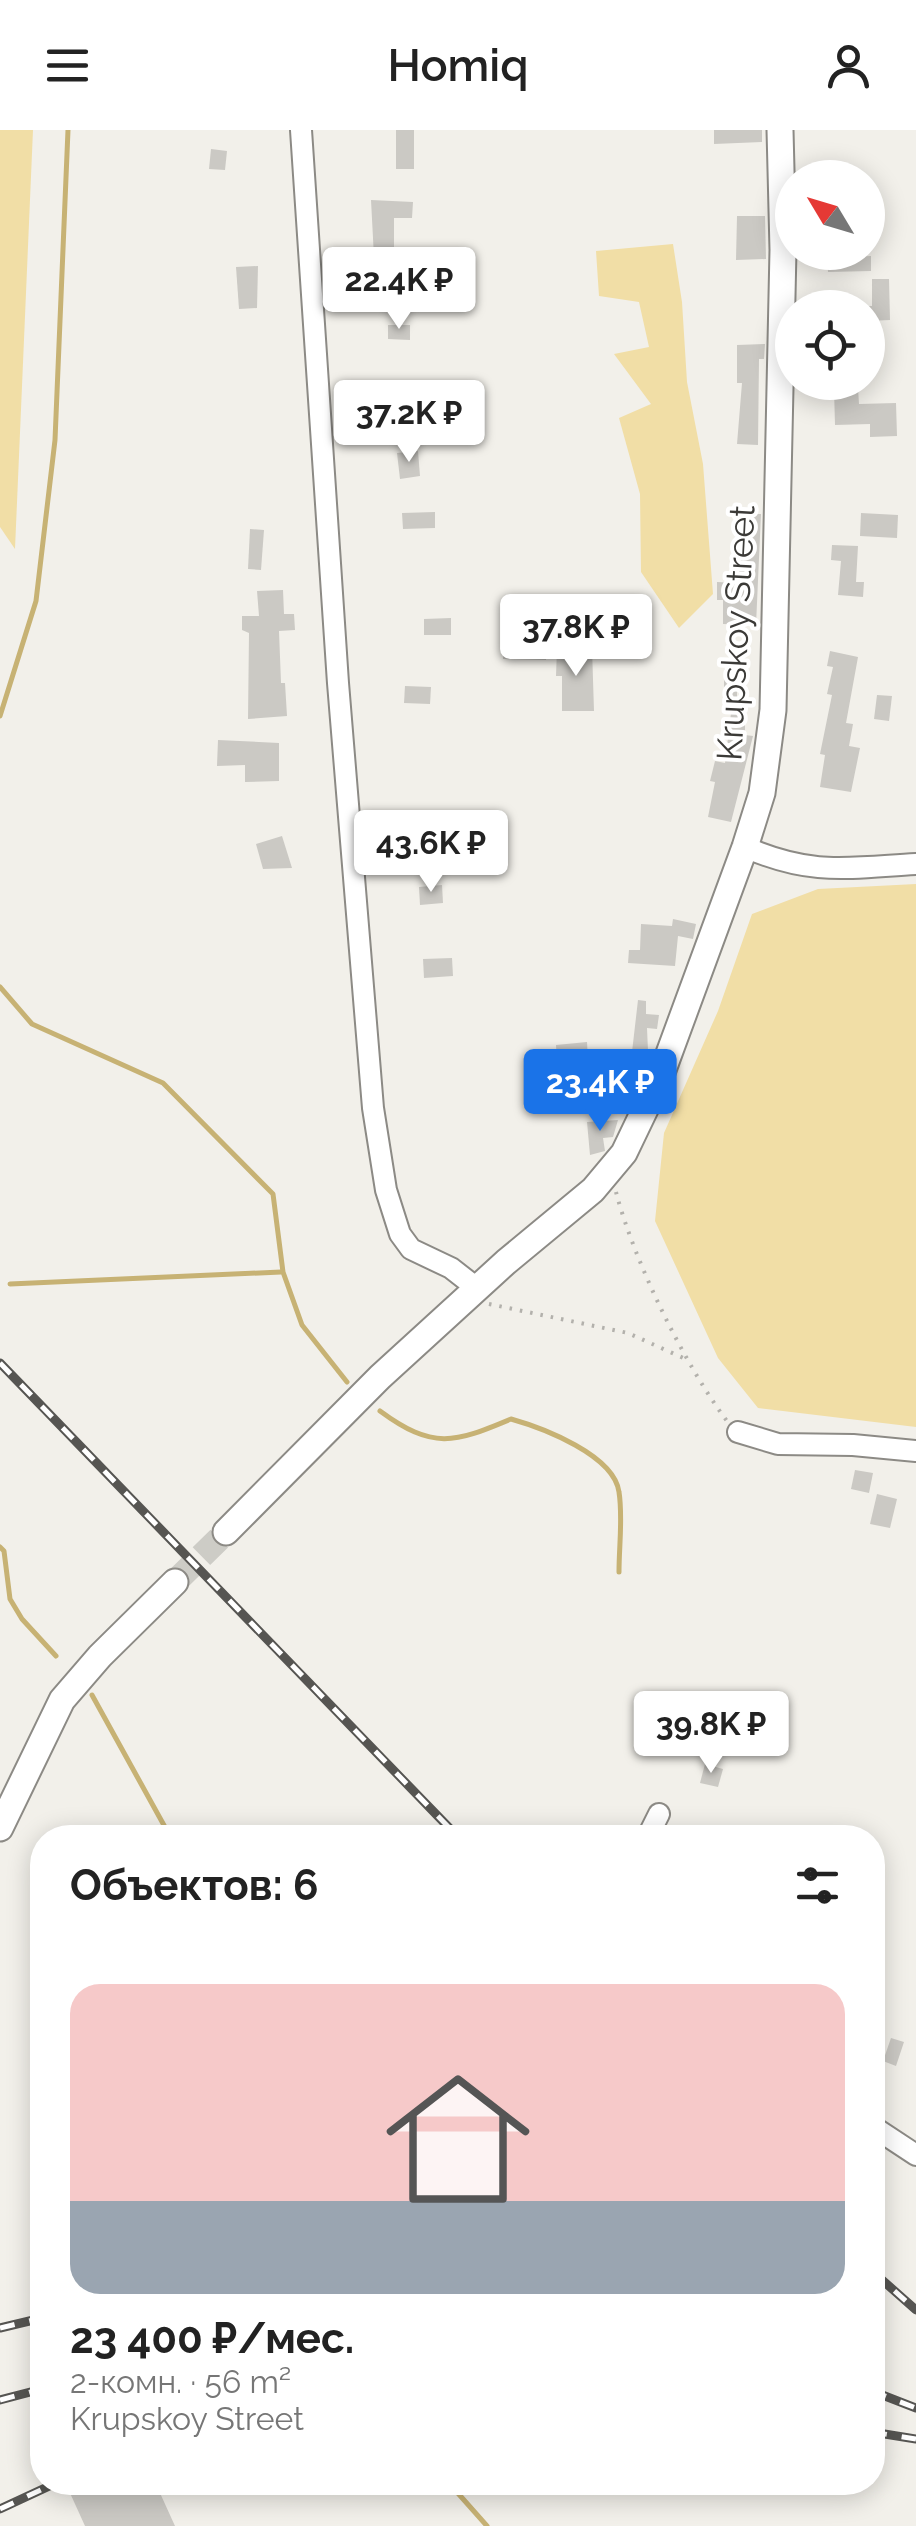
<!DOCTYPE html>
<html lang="ru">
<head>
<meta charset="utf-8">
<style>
	body { margin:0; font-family:Raleway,sans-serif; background:#f2f2f2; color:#222; height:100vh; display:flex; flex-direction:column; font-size:38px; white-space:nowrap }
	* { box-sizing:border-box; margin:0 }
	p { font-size:32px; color:#767676 }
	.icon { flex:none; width:55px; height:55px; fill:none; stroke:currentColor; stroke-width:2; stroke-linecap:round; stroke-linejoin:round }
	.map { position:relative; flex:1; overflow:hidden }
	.sheet { position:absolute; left:30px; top:1695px; width:855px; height:670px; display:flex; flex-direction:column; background:#fff; border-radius:40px; box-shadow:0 5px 25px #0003 }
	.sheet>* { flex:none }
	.needle { width:65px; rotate:308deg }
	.controls { position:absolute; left:775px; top:30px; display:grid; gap:20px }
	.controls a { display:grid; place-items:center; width:110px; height:110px; border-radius:50%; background:#fff; box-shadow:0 5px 25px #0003; font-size:50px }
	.price { position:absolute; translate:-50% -85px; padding:0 22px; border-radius:10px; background:#fff; color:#222; font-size:32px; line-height:65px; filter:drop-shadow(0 2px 5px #0008) }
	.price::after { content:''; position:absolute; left:50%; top:60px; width:30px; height:22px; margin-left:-15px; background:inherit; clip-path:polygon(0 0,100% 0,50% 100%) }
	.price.active { background:#1a73e8; color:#fff }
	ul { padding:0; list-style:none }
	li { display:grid; align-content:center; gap:20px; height:530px; padding:0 40px }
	li span { display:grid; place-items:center; height:310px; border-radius:30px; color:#555 }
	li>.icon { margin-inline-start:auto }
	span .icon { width:180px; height:180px; fill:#fffc; stroke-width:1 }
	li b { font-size:42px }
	h2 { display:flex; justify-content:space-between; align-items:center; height:120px; padding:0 40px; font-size:42px }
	header { display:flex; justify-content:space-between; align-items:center; height:130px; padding:0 40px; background:#fff; font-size:45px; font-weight:600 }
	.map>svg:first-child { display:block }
	.green { fill:#f1dea6 }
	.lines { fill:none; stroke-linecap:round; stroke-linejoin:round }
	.stream { stroke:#c7b274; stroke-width:5 }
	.building { fill:#cbc9c4 }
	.tertiary-tunnel { stroke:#cdccc6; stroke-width:25; stroke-dasharray:25 12; stroke-linecap:butt }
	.minor-casing { stroke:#8c8a85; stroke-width:24 }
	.tertiary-casing { stroke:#8c8a85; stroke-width:29 }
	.path { stroke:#b3b1ac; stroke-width:4; stroke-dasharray:2.5 8; stroke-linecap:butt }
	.minor { stroke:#fff; stroke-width:20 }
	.tertiary { stroke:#fff; stroke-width:25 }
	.rail-casing { stroke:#565552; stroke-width:9 }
	.rail { stroke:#fff; stroke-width:5; stroke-dasharray:15; stroke-linecap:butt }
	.labels { text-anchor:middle; stroke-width:8; stroke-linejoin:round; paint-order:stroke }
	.street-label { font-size:35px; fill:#3b3a37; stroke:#fff }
</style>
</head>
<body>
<header><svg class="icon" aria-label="menu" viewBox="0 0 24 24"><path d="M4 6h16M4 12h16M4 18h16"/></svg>Homiq<svg class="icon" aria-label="person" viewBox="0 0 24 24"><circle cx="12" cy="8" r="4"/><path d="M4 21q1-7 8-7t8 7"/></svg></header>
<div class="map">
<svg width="916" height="2396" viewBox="0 0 916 2396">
	<rect width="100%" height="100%" fill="#f2f0ea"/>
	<g class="green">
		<path d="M0,0H33L15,419L0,397Z"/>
		<path d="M673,114L682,172L687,252L703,334L713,464L679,498L641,442L640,364L619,288L651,274L614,224L649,217L639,172L599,166L596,121Z"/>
		<path d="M916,754V1297L758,1278L718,1228L655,1091L664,1003L718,881L752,784L818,759Z"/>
	</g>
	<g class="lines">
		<g class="stream">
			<path d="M0,586L36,471L55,310L68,0"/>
			<path d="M0,857L32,894L163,953L273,1064L283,1142L302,1195L347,1252"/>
			<path d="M10,1154L281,1142"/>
			<path d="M380,1281C433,1320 454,1313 511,1289C543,1298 614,1325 619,1362C623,1387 619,1416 619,1442"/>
			<path d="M0,1417L4,1421L10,1469L22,1489L56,1526"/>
			<path d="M92,1565L171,1708"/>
			<path d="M448,2352L487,2396"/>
		</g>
	</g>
	<g class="building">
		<rect x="396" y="0" width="18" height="39"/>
		<path d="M714,0H762V12L714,14Z"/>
		<path d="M211,19L227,21L225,40L209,39Z"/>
		<path d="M371,70L413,72L412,88H394V127H374Z"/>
		<path d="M737,86H765L766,129L736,130Z"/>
		<path d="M871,126V141L828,142L827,128Z"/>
		<path d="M258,136L257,178L239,179L236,137Z"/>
		<path d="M387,136H400L404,177L391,178Z"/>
		<path d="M872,149H889L890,190L868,191V176H872Z"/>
		<path d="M388,195H410V210L388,209Z"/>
		<path d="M765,214L764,229H759L758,315L737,314L742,253H737V215Z"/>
		<path d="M858,258L859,274L896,273L897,306L870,307V294L835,295L834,259Z"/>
		<path d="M434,262V280L390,282L389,265Z"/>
		<path d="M418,321L420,346L400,349L397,323Z"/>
		<path d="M435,382V398L403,399L402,383Z"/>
		<path d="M861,383L898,385L897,408L860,406Z"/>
		<path d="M741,384H761L756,495L723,494V470H717V452L739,453Z"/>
		<path d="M250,399L264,400L261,440L248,439Z"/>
		<path d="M832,415L858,416L856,452H864L863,467L838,465L841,431L831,430Z"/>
		<path d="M283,460L284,484H294L295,500L279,501L281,553H285L287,586L248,589L249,503L242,500V486H259L257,461Z"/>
		<path d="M451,488V505H424V489Z"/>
		<path d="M503,514L547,515L546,530L503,529Z"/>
		<path d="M557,518H592L594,581H562V546H556Z"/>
		<path d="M830,521L858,527L846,593L853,594L849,616L860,618L851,662L820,657L825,625L820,624L832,565L827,564L833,537L827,536Z"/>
		<path d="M724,539H737V570H745V605L753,606L731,692L708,687L715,652L710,651L715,631L725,633L731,583H724Z"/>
		<path d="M405,556L431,557L430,574L404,573Z"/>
		<path d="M877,565L892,566L889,591L874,589Z"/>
		<path d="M218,610L279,613V651L245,652V635L217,636Z"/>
		<path d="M282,706L292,738L263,739L256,714Z"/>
		<path d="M442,755L443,773L420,775L419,757Z"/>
		<path d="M673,789L696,794L693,809L678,806L675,836L628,833L629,820H640L641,794L672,796Z"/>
		<path d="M452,828L453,846L424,848L423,829Z"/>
		<path d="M638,870L646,871V884L659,885L657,899L647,898L648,921L632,922Z"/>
		<path d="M587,912L588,930L557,933L556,915Z"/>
		<path d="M618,990L613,1007L603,1008L605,1021L590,1025L587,992Z"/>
		<path d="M855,1340L873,1343L869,1363L851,1359Z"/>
		<path d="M877,1364L897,1369L890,1398L870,1394Z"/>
		<path d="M705,1634L723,1639L718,1657L700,1653Z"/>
		<path d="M891,1908L904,1912L896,1936L883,1931Z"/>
		<path d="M65,2352H155L175,2396H85Z"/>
	</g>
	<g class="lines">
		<path class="tertiary-tunnel" d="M175,1452L226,1402"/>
		<g class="minor-casing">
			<g id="minor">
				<path d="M301,0L338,553L373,978L386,1060L400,1104L411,1119L451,1138L478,1159"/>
				<path d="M745,717C811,746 847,738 916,734"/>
				<path d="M738,1302L778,1314L853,1315L916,1321"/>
				<path d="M647,1708L659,1684"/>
				<path d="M872,1996L916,2025"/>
			</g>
		</g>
		<g class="tertiary-casing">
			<g id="tertiary">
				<path d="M226,1402L380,1247L506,1132L593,1060L624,1023L660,948L745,717L762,663L773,580L783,120L780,0"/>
				<path d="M0,1698L62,1570L100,1526L175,1452"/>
			</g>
		</g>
		<g class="path">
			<path d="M616,1062C634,1131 684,1234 727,1291"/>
			<path d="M489,1174L628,1203L690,1231"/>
		</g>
		<use href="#minor" class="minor"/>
		<use href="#tertiary" class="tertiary"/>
		<g class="rail-casing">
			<g id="rail">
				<path d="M0,1233L459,1708"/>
				<path d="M872,2141L916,2180"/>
				<path d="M0,2198L42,2188"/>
				<path d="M872,2261L916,2278"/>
				<path d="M0,2270L42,2259"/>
				<path d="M872,2302L916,2309"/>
				<path d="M0,2379L58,2352"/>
			</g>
		</g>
		<use href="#rail" class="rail"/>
	</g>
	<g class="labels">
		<g class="street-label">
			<text transform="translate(736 503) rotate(-87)" y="12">Krupskoy Street</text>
		</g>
	</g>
</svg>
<div class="controls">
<a><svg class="needle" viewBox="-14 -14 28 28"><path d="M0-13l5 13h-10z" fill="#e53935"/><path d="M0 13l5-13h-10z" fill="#767676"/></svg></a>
<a><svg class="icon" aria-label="locate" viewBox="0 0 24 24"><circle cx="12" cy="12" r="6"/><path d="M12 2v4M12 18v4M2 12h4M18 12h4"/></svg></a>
</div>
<b class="price" style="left:399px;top:202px">22.4K ₽</b>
<b class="price" style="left:409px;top:335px">37.2K ₽</b>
<b class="price" style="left:576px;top:549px">37.8K ₽</b>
<b class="price" style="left:431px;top:765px">43.6K ₽</b>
<b class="price active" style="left:600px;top:1004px">23.4K ₽</b>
<b class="price" style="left:711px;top:1646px">39.8K ₽</b>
<section class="sheet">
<h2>Объектов: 6<svg class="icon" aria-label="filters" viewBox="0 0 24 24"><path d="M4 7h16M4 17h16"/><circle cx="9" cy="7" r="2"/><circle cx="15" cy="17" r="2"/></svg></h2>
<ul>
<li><span style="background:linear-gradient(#f6c9c9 70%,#9aa5b1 0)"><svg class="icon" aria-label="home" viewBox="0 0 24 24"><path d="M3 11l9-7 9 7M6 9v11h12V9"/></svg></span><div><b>23 400 ₽/мес.</b><p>2-комн. · 56 m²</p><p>Krupskoy Street</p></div></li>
</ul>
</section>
</div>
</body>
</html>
